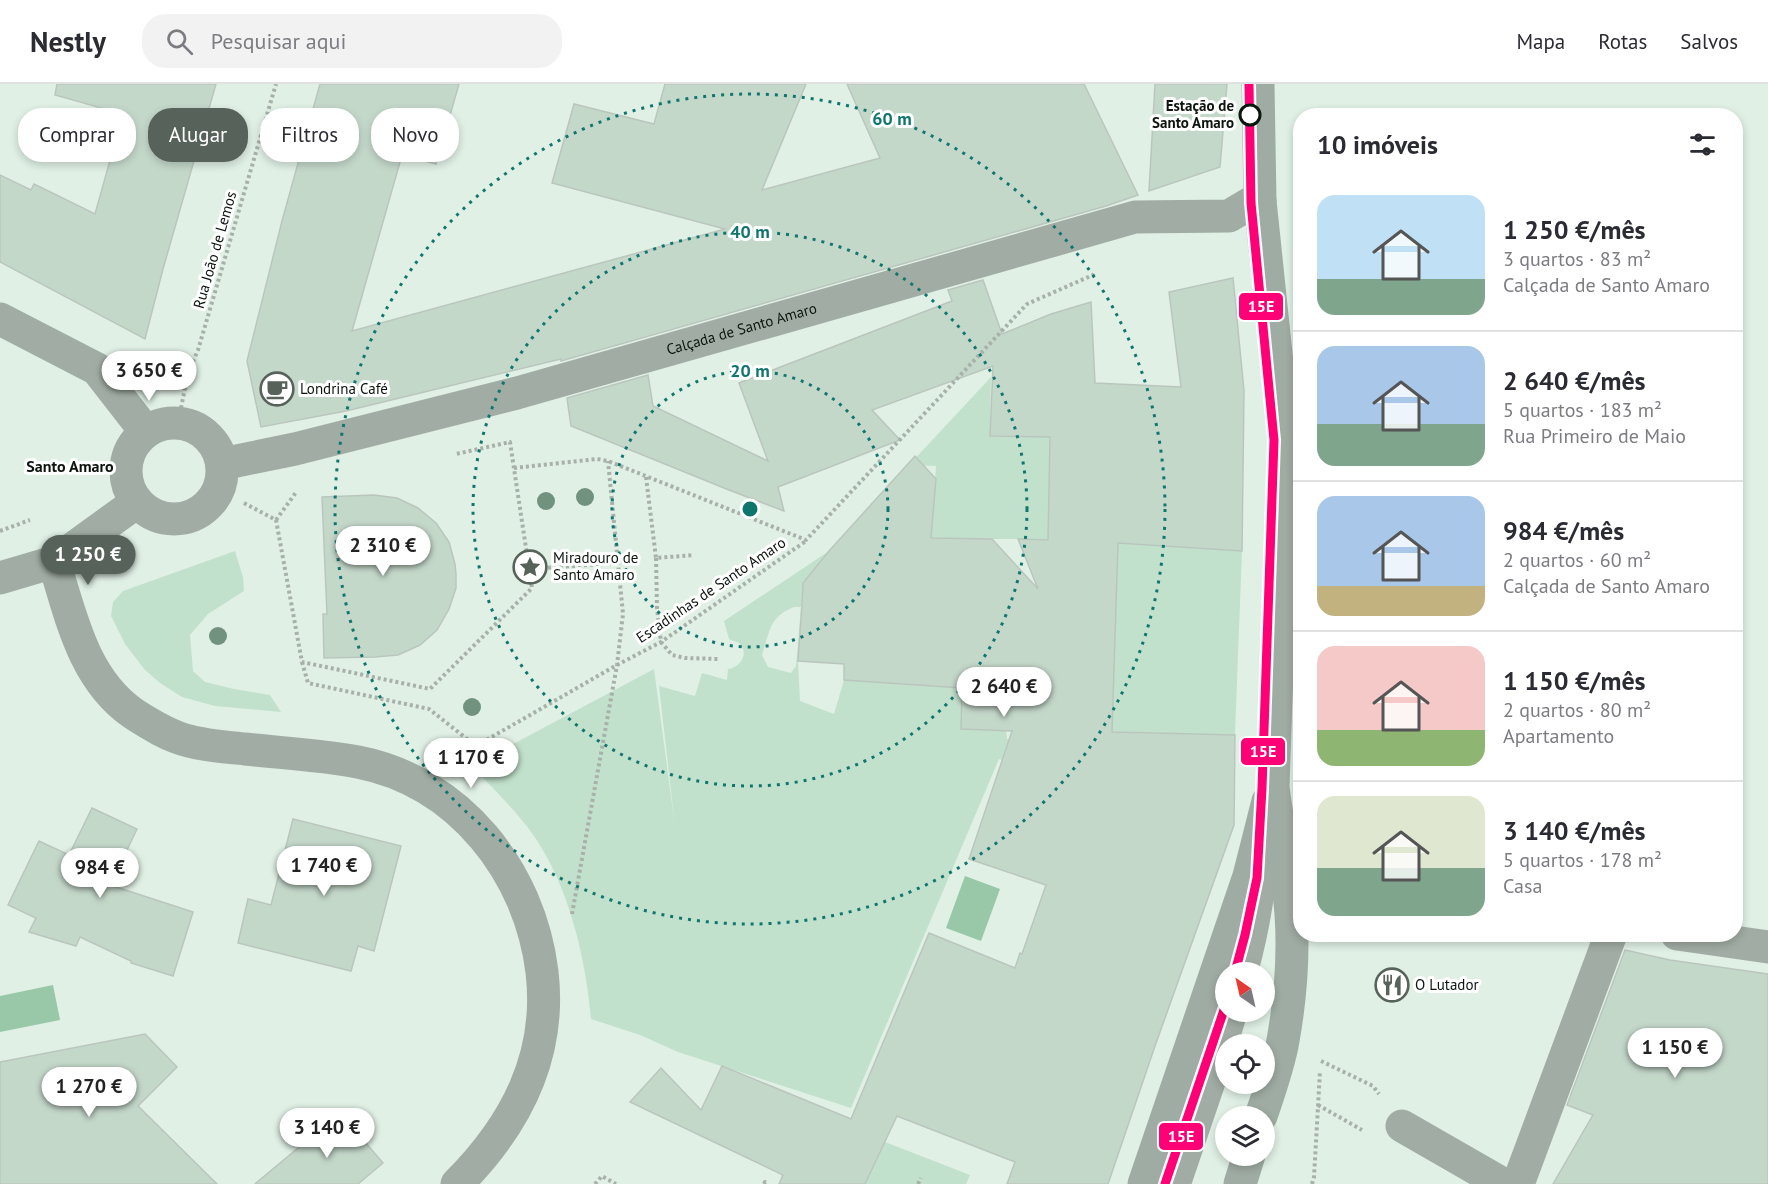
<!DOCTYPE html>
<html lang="pt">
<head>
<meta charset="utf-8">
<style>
	body { margin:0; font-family:"PT Sans",sans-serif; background:#f2f2f3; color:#2b2b33; height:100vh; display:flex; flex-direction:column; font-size:22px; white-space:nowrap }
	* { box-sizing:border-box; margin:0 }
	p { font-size:20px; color:#7c7c81 }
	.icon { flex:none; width:33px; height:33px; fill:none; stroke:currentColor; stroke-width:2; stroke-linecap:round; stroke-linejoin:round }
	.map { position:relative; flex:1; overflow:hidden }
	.sheet { position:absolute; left:1293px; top:24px; width:450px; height:834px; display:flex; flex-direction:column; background:#fff; border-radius:24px; box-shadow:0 3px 9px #0003 }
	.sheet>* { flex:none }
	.banner { position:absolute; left:18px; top:24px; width:570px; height:54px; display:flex; gap:12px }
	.needle { width:39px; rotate:326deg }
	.buttons { position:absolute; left:1215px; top:878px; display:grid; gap:12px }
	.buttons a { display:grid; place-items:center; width:60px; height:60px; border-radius:50%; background:#fff; box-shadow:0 3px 9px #0003; font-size:30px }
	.price { position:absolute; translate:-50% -51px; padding:0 14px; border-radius:21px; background:#fff; color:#222; font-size:20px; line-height:39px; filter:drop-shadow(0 2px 3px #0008) }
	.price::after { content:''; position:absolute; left:50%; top:36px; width:18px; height:14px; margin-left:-9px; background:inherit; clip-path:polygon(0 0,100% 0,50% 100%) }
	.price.active { background:#56625a; color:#fff }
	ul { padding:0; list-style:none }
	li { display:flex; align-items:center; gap:18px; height:150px; padding:0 24px }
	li+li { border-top:2px solid #e1e1e2 }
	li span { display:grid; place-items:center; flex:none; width:168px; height:120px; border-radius:18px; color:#555 }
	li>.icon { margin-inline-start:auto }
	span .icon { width:72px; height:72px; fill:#fffc; stroke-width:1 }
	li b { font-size:26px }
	h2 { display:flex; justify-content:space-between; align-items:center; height:72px; padding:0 24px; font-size:26px }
	.chip { padding:0 21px; border-radius:24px; background:#fff; box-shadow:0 3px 9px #0003; font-size:21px; line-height:54px }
	.chip.active { background:#56625a; color:#fff }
	header { display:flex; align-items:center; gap:36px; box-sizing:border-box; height:84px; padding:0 30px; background:#fff; border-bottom:2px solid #e1e1e2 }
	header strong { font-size:28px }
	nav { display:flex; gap:33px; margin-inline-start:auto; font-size:21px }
	.search { width:420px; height:54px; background:#f2f2f3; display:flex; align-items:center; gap:15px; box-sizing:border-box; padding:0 21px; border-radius:24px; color:#7c7c81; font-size:22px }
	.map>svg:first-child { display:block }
	.green { fill:#c2e1cc; fill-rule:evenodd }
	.water { fill:#98c8a8 }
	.building { fill:#c4d8ca; stroke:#bac6bd; stroke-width:1.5 }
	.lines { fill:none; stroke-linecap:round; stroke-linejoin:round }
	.path { stroke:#a7b1aa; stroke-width:4; stroke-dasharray:3 3; stroke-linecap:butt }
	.lane { stroke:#a1ada4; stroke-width:22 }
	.street { stroke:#a1ada4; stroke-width:33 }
	.secondary { stroke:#9faca3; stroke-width:33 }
	.tram-1-casing { stroke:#fff; stroke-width:14 }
	.tram-1 { stroke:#f07; stroke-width:9 }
	.tree { fill:#70927e }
	.ring { fill:none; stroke:#0f766e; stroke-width:3; stroke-dasharray:3 6 }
	.stop-dot { fill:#fff; stroke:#0c150f; stroke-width:3 }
	.labels { text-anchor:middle; stroke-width:6; stroke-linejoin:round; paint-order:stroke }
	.stop-label { font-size:15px; font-weight:bold; fill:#0c150f; stroke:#fff; text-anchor:end }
	.street-label { font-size:15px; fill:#0c150f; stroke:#fff }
	.poi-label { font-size:15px; fill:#0c150f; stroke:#fff; text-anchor:start }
	.neighbourhood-label { font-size:16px; font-weight:bold; fill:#0c150f; stroke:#fff }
	.centre { fill:#0f766e; stroke:#fff; stroke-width:3 }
	.ring-label { font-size:18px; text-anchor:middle; font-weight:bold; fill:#0f766e; stroke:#fff; stroke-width:6; stroke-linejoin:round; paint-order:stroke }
	.line-badge { stroke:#fff; stroke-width:2 }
	.badge-label { font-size:16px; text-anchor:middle; font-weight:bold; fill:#fff }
</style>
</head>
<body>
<header>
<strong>Nestly</strong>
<div class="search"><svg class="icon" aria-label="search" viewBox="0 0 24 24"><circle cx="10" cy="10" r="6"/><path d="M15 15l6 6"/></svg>Pesquisar aqui</div>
<nav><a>Mapa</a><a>Rotas</a><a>Salvos</a></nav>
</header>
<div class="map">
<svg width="1768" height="1100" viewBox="0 0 1768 1100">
	<rect width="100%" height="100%" fill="#e0f0e5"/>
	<g class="green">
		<path d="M991,293L990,352L1050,353L1049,424L1084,477L1035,455H967L1006,646L1007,655L1093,659L1137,724L999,675L851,1024L678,968L640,951L591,935C586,878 571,812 541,763C525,735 494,706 472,682L654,585L675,742L659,602L695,612L702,589L727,596L728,585C740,584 750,569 739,559C737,558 731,556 729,555L724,537L829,467L803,499L798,577L800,617L834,630L844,596L903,600L931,452L936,382L909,381ZM794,523H801L796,582L791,589L768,583L762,571C770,547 769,533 794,523Z"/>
		<path d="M1118,459L1242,467L1235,651L1112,648Z"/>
		<path d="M235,467L243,493L244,507L208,530L190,551L193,587L205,598L234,605L270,611L281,628L215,622L182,613L160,599L145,586L125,560L111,532L113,518L123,507Z"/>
		<path d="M885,1058L970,1091L966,1100H865Z"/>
	</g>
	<g class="water">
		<path d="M965,792L1000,805L981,857L946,844Z"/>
		<path d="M53,901L60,936L0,948V912Z"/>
	</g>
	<g class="building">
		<path d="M57,0H216L163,185L145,255L0,178V91L31,106L34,100L95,130L123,30L55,11Z"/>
		<path d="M320,0H459L436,80L402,71L352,247L725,145L552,99L574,20L654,40L665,0H806L762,106L880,74L847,0H1084L1138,111L1106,122L561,277V275L346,327L261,343L247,277L282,137Z"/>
		<path d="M1155,0H1227L1220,83L1149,107Z"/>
		<path d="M1233,194L1244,307L1242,467L1118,459L1112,648L1235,651L1234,741L1155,962L1108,1100H1007L1015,1078L897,1032L865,1100H779L783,1091L630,1018L661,984L701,1026L722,982L851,1035L929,849L1015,884L1020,869L1022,870L1046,801L969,775L1012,647L961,645L962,604L844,596V580L798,577L802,521L803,499L829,467L915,372L936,395L931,454L992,455L1038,505L1018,455L1048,456L1050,353L990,352L993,282L872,326L900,356L778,403L784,427L729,406L571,342L567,314L648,291L653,322L768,377L739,299L952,217L948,206L983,196L1002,250L1051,230L1091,218L1095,299L1181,303L1169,208Z"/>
		<path d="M374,411L397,414L418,424L436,439L449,458L455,480L456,490V504L449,525L437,546L420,561L398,571L375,573L324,574L323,530H327L322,413Z"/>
		<path d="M92,724L137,745L110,801L193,828L173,892L131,879V877L80,853L76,862L29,848L36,834L8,821L39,757L69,771Z"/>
		<path d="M293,735L401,762L374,867L358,862L351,887L238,859L248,815L271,821Z"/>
		<path d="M1625,866L1670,876L1768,890V1100H1553L1593,1031L1567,1021Z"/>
		<path d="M145,950L177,983L138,1022L217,1100H0V978Z"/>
		<path d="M340,1029L383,1079L358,1100H255Z"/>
	</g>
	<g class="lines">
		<g class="path">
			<path d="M181,324L188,289L198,266L276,0"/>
			<path d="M514,384L597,375L608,377L806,456L1027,220L1093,191L1095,188"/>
			<path d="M646,393L656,474L694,471"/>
			<path d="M244,419L276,436L302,578L430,605L532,504L510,358L456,370"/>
			<path d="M276,436L297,407"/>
			<path d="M0,447L30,436"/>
			<path d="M656,474L657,524L661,558L672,571L685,574L718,575"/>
			<path d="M530,485L617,479"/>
			<path d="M302,578L308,599L429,625L476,662"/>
			<path d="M457,676L476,662L617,581L661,558L806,457"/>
			<path d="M572,830L617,581L623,530L608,377"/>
			<path d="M1321,977L1373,1002L1379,1010"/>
			<path d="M1318,1021L1362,1046"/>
			<path d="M595,1100L602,1092L616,1100"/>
			<path d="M764,1100L765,1098L768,1100"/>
			<path d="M918,1100L921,1094"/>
			<path d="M1312,1100L1314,1093L1320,987"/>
		</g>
		<g class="lane">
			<path d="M1247,888C1259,845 1266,802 1268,758"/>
			<path d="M1227,960L1237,927"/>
			<path d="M1180,1100L1226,965"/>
		</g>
		<g class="street">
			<path d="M0,235L97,285L146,348"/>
			<circle cx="174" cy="387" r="48"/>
			<path id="s1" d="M222,380L295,365L517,309L1135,133L1229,132L1251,119L1260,117"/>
			<path d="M54,478C71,532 83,595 134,630C151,641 169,652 189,657C207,662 226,663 245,665C283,669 321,671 358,678C460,698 530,788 542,888C552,973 515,1042 457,1100"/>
			<path d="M0,494L54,478L137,418"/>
			<path d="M1677,850L1768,863"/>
			<path d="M1402,1042L1503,1100"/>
			<path d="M1518,1100L1611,850"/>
		</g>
		<g class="secondary">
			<path d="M1258,0L1260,117L1285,355L1273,703C1278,745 1288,787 1291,830C1294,874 1290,919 1282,962C1277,985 1269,1009 1261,1032"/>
			<path d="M1144,1100L1249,792L1268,717"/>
			<path d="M1240,1100L1249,1071"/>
		</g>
		<g class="tram-1-casing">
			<g id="tram-1">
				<path d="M1235,888L1245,851L1257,794L1262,704L1274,356L1251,119L1249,0"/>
				<path d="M1165,1100L1226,920"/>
			</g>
		</g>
		<use href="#tram-1" class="tram-1"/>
	</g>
	<g class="tree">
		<circle cx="585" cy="413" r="9"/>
		<circle cx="546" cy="417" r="9"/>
		<circle cx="218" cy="552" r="9"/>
		<circle cx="472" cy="623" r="9"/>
	</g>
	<g class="ring">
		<circle cx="750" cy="425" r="138"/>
		<circle cx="750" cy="425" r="277"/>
		<circle cx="750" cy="425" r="415"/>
	</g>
	<defs>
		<g id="cafe-ring" transform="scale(1.725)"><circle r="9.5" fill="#fff" stroke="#56625a" stroke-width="1.5"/><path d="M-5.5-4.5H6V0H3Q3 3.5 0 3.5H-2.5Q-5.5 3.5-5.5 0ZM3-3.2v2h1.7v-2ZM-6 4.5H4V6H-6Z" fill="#56625a"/></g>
		<g id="sight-ring" transform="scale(1.725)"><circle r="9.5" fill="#fff" stroke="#56625a" stroke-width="1.5"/><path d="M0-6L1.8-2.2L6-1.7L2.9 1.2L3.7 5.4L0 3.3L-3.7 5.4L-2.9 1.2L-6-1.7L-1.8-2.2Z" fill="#56625a"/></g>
		<g id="restaurant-ring" transform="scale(1.725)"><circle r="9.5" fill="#fff" stroke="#56625a" stroke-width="1.5"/><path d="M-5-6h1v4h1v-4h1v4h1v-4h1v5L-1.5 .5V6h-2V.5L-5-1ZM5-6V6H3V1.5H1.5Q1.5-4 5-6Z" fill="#56625a"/></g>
	</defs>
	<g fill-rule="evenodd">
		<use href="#cafe-ring" x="277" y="305"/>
		<use href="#sight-ring" x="530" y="483"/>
		<use href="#restaurant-ring" x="1392" y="901"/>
	</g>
	<circle class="stop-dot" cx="1250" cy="31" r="10"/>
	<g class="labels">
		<g class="stop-label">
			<text x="1234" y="27">Estação de<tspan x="1234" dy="17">Santo Amaro</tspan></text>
		</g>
		<g class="street-label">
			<text transform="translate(215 166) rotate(-74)" y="5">Rua João de Lemos</text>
			<text dy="5" stroke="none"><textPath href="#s1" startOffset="537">Calçada de Santo Amaro</textPath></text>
			<text transform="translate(711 506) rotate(-34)" y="5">Escadinhas de Santo Amaro</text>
		</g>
		<g class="poi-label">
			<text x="300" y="310">Londrina Café</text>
			<text x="553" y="479">Miradouro de<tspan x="553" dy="17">Santo Amaro</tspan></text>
			<text x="1415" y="906">O Lutador</text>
		</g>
		<g class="neighbourhood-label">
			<text x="70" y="388">Santo Amaro</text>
		</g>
	</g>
	<circle cx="750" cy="425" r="9" class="centre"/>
	<g class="ring-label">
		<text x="892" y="41">60 m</text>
		<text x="750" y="154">40 m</text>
		<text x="750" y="293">20 m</text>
	</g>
	<g class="line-badge">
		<rect x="1238" y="208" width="46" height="29" rx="6" fill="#f07"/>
		<rect x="1240" y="653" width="46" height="29" rx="6" fill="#f07"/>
		<rect x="1158" y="1038" width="46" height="29" rx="6" fill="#f07"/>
	</g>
	<g class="badge-label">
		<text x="1261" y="228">15E</text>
		<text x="1263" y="673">15E</text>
		<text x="1181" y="1058">15E</text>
	</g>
</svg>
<div class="buttons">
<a><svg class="needle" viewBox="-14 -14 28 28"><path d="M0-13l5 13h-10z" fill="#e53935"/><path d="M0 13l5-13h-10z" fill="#7c7c81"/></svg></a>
<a><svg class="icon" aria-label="locate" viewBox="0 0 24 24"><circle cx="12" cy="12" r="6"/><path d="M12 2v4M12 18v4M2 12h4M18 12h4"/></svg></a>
<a><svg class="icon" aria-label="layers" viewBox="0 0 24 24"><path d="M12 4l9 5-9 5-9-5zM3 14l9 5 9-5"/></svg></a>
</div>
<b class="price" style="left:149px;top:318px">3 650 €</b>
<b class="price" style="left:383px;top:493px">2 310 €</b>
<b class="price active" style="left:88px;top:502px">1 250 €</b>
<b class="price" style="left:1004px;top:634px">2 640 €</b>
<b class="price" style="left:471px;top:705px">1 170 €</b>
<b class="price" style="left:324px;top:813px">1 740 €</b>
<b class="price" style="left:100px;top:815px">984 €</b>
<b class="price" style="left:1675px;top:995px">1 150 €</b>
<b class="price" style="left:89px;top:1034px">1 270 €</b>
<b class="price" style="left:327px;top:1075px">3 140 €</b>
<div class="banner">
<a class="chip">Comprar</a>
<a class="chip active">Alugar</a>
<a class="chip">Filtros</a>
<a class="chip">Novo</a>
</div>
<section class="sheet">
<h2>10 imóveis<svg class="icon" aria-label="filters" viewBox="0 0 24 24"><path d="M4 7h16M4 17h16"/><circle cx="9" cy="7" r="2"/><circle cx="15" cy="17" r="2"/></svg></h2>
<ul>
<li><span style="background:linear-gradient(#bfe0f5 70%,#7fa58c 0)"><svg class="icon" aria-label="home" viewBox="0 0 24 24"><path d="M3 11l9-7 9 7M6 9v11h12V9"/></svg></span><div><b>1 250 €/mês</b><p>3 quartos · 83 m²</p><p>Calçada de Santo Amaro</p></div></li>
<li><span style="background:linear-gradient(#a9c7e8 65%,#7fa58c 0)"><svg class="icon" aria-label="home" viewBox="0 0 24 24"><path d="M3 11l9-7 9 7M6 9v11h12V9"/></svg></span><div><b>2 640 €/mês</b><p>5 quartos · 183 m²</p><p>Rua Primeiro de Maio</p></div></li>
<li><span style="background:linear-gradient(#a9c7e8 75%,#c2b280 0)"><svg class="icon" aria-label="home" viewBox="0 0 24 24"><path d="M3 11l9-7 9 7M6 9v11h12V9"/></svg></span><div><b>984 €/mês</b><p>2 quartos · 60 m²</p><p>Calçada de Santo Amaro</p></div></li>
<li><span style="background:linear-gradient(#f6c9c9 70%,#8fb573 0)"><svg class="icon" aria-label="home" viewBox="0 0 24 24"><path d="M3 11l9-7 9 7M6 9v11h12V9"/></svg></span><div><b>1 150 €/mês</b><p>2 quartos · 80 m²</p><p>Apartamento</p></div></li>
<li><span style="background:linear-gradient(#dfe7d0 60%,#7fa58c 0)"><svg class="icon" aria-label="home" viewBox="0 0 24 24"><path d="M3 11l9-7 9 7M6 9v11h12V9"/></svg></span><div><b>3 140 €/mês</b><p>5 quartos · 178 m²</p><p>Casa</p></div></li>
</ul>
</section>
</div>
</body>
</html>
